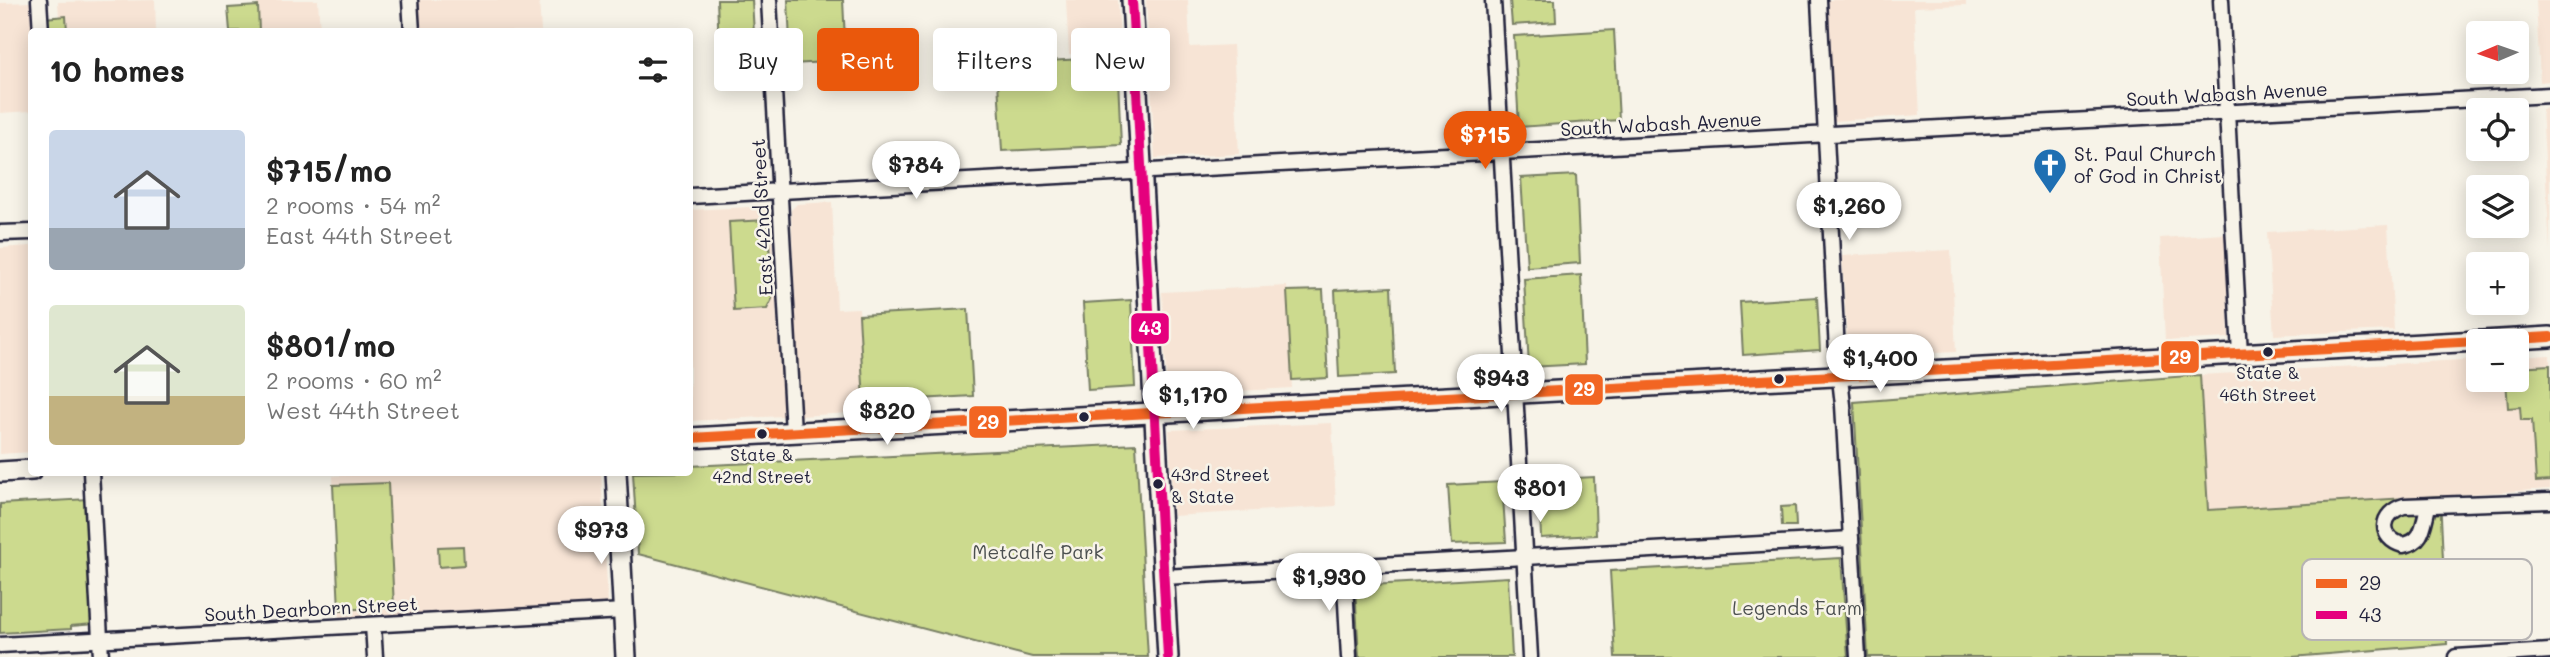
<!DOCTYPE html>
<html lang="en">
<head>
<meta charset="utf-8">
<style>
	body { margin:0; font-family:Mali,sans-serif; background:#f6f6f6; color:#222; height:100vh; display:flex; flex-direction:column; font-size:26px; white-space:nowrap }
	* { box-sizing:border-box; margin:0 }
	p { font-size:23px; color:#767676 }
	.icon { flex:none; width:38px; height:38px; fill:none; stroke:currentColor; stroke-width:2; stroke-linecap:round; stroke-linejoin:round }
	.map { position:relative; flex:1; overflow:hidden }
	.sheet { position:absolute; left:28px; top:28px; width:665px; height:448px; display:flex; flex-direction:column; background:#fff; border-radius:7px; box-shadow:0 4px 18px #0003 }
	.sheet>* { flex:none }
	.hud { position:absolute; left:714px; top:28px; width:665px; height:63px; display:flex; gap:14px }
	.needle { width:46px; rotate:268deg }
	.tools { position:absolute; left:2466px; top:21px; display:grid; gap:14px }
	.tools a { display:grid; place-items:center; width:63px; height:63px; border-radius:7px; background:#fff; box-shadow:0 4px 18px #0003; font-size:35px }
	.price { position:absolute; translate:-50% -60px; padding:0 16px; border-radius:24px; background:#fff; color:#222; font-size:23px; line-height:46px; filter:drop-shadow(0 2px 4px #0008) }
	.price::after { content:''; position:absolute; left:50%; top:42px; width:21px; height:16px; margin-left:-10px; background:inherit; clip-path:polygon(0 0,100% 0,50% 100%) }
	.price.active { background:#ea580c; color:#fff }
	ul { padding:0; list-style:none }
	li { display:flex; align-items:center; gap:21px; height:175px; padding:0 21px }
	li span { display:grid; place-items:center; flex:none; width:196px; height:140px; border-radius:7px; color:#555 }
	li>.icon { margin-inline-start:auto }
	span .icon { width:84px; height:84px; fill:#fffc; stroke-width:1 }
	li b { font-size:30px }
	h2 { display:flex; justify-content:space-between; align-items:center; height:84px; padding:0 21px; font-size:30px }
	.tag { padding:0 24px; border-radius:7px; background:#fff; box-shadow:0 4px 18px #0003; font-size:24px; line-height:63px }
	.tag.active { background:#ea580c; color:#fff }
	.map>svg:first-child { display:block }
	.built { fill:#f7e4d5 }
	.green { fill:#ccda8e; stroke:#777e64; stroke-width:2 }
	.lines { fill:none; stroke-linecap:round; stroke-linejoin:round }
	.street-casing { stroke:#22223b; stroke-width:19 }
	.secondary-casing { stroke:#22223b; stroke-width:24 }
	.street { stroke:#f7f3e8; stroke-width:14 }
	.secondary { stroke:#f7f3e8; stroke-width:19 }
	.bus-1-casing { stroke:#f7f3e8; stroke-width:16 }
	.bus-2-casing { stroke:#f7f3e8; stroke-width:16 }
	.bus-1 { stroke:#f26522; stroke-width:10 }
	.bus-2 { stroke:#e5007d; stroke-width:10 }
	.bus-dot { fill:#22223b; stroke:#f7f3e8; stroke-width:2.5 }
	.labels { text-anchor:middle; stroke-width:5; stroke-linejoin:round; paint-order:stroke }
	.bus-label { font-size:17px; fill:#22223b; stroke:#f7f3e8 }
	.street-label { font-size:19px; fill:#22223b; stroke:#f7f3e8 }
	.poi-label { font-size:19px; fill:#22223b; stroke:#f7f3e8; text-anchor:start }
	.park-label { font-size:19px; fill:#4c5050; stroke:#f7f3e8 }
	.key { fill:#f7f3e8; stroke:#b7b4b4; stroke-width:2 }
	.key-label { font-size:19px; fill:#22223b }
	.line-badge { stroke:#f7f3e8; stroke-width:2.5 }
	.badge-label { font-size:19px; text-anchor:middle; font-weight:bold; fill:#fff }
</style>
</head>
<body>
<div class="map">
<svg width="2550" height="657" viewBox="0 0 2550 657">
	<rect width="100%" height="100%" fill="#f7f3e8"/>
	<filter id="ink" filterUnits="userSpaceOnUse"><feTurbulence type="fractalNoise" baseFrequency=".0143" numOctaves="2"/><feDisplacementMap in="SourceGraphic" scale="14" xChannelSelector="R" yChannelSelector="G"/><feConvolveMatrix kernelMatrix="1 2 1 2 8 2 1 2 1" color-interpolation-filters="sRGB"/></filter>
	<g filter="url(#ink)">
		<g class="built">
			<path d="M155,0L156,31H67L66,16L59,17L58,2Z"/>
			<path d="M257,0H318L320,31H259Z"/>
			<path d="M419,0H539L541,31H420Z"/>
			<path d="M1066,0H1118L1120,51L1069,54Z"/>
			<path d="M1146,0H1188L1190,47L1233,45L1239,154L1155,158Z"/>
			<path d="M1827,0H1966V5L1914,7L1920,115L1834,121Z"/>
			<path d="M2536,0H2550V81L2540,82Z"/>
			<path d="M35,2L36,31L32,32L31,111L0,113V3Z"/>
			<path d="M2550,108V250L2542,109Z"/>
			<path d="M832,202L837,309L859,308L865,412L800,416L791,210L797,204Z"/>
			<path d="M770,206L783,416L690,421V210Z"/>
			<path d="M2388,225L2394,330L2274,335L2267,232Z"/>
			<path d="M2225,234L2229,338L2165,341L2160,238Z"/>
			<path d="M31,246V452L0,454V248Z"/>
			<path d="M1951,250L1956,352L1848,357L1842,256Z"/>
			<path d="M1287,286L1292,388L1167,395L1162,292Z"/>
			<path d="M2550,355V489L2207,510L2200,375L2478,359V380H2516L2517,357Z"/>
			<path d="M1332,423L1336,506L1173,516L1169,430Z"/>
			<path d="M410,472L601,473L608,604L339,617L333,476Z"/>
		</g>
		<g class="green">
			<path d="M717,0H752L756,67L720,69Z"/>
			<path d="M788,0H843L846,61L791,64Z"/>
			<path d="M1510,0H1555L1556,22L1512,25Z"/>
			<path d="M258,6L259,31H230L228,8Z"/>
			<path d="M66,16L67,31H44V18Z"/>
			<path d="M1614,30L1619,120L1519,127L1514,36Z"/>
			<path d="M1117,57L1121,145L1002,151L997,64Z"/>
			<path d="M1576,175L1580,263L1527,267L1521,178Z"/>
			<path d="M768,220L772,299L767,309L734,311L729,222Z"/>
			<path d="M1581,275L1585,364L1529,367L1524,279Z"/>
			<path d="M1391,287L1395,374L1339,377L1335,290Z"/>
			<path d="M1323,290L1328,378L1292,380L1287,291Z"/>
			<path d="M1817,297L1820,350L1743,355L1740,302Z"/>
			<path d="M1131,300L1135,387L1088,390L1083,303Z"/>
			<path d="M968,309L973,396L864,402L859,315Z"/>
			<path d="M2550,365V481L2536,482L2532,420H2521L2520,407L2508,408L2506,380H2516L2517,367Z"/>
			<path d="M2200,375L2208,510L2440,496L2447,644L2292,657H1868L1854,402Z"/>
			<path d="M1136,444L1148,657H1032L638,554L633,473L690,472V466Z"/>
			<path d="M1594,477L1596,535L1541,538L1539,480Z"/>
			<path d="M1502,482L1506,542L1452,544L1448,485Z"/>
			<path d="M388,483L394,607L339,610L333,485Z"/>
			<path d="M88,499L94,624L71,626V629L0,633V504Z"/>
			<path d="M1795,506L1796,526H1782L1781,507Z"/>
			<path d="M463,546L464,565L439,567L438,547Z"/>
			<path d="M1841,558L1848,657H1615L1610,571Z"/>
			<path d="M1508,577L1512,657H1359L1355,586Z"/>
		</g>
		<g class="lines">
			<g class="street-casing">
				<g id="street">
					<path d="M39,0L41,32"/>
					<path d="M410,0L412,32"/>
					<path d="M769,0L793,432"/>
					<path d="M1493,0L1530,657"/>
					<path d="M1819,0L1837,352L1843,405L1858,657"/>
					<path d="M2221,0L2240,354"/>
					<path d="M690,196L2550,95"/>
					<path d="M0,233L32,232"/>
					<path d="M91,472L101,657"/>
					<path d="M2428,507C2423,524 2424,542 2403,545C2378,538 2380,513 2404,506L2550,501"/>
					<path d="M1344,567L1349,657"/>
					<path d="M1164,577L1851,539"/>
					<path d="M373,625L375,657"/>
					<path d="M0,645L624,611"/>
					<path d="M2456,657L2550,651"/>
				</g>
			</g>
			<g class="secondary-casing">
				<g id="secondary">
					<path d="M1132,0L1168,657"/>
					<path d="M2482,341L2550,337"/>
					<path d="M690,438L2478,341"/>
					<path d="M0,472L32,470"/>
					<path d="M616,472L626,657"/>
				</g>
			</g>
			<use href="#street" class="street"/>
			<use href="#secondary" class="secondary"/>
			<g class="bus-1-casing">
				<g id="bus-1">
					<path d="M2482,341L2550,337"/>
					<path d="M690,438L2478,341"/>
				</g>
			</g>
			<g class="bus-2-casing">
				<path id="bus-2" d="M1132,0L1168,657"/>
			</g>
			<use href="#bus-1" class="bus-1"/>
			<use href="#bus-2" class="bus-2"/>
		</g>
	</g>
	<defs>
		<g id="church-pin" transform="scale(1.75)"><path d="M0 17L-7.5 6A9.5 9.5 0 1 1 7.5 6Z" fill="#1f6fb2" stroke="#f7f3e8"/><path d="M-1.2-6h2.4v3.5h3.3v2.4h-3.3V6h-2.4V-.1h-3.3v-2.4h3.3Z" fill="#fff"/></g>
	</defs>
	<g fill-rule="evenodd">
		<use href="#church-pin" x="2050" y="165"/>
	</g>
	<g class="bus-dot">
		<circle cx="2268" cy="352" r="6"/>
		<circle cx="1779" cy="379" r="6"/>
		<circle cx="1084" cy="417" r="6"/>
		<circle cx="762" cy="434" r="6"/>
		<circle cx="1158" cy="484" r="6"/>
	</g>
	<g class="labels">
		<g class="bus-label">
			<text x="2268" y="379">State &amp;<tspan x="2268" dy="22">46th Street</tspan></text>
			<text x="762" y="461">State &amp;<tspan x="762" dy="22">42nd Street</tspan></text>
			<text x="1171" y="481" text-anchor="start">43rd Street<tspan x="1171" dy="22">&amp; State</tspan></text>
		</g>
		<g class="street-label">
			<text transform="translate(2227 94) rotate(-3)" y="7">South Wabash Avenue</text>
			<text transform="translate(1661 124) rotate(-3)" y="7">South Wabash Avenue</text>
			<text transform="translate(762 217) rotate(-93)" y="7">East 42nd Street</text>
			<text transform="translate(311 609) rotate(-3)" y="7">South Dearborn Street</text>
		</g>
		<g class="poi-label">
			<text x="2074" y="161">St. Paul Church<tspan x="2074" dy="22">of God in Christ</tspan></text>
		</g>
		<g class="park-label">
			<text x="1038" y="559">Metcalfe Park</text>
			<text x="1797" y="615">Legends Farm</text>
		</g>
	</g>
	<rect x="2302" y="559" width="230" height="81" rx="10" class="key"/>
	<rect x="2316" y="579" width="31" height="9" fill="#f26522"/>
	<rect x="2316" y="611" width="31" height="8" fill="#e5007d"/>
	<g class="key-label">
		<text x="2359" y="590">29</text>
		<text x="2359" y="622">43</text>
	</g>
	<g class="line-badge">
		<rect x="1130" y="312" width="40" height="33" rx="7" fill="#e5007d"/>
		<rect x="2160" y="340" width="40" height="34" rx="7" fill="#f26522"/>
		<rect x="1564" y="373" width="40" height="33" rx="7" fill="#f26522"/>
		<rect x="968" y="405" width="40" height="34" rx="7" fill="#f26522"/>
	</g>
	<g class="badge-label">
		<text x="1150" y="335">43</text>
		<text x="2180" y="364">29</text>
		<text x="1584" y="396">29</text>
		<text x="988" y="429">29</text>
	</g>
</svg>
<div class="tools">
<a><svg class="needle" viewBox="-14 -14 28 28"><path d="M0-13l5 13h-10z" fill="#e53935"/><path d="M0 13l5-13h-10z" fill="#767676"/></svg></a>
<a><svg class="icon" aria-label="locate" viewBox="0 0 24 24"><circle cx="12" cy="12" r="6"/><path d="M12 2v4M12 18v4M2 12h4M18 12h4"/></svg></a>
<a><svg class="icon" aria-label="layers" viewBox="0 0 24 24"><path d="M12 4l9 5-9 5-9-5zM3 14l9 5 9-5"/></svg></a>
<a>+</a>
<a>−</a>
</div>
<b class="price active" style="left:1485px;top:171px">$715</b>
<b class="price" style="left:916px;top:201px">$784</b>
<b class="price" style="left:1849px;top:242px">$1,260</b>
<b class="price" style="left:1880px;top:394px">$1,400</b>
<b class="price" style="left:1501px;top:414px">$943</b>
<b class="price" style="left:1193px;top:431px">$1,170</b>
<b class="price" style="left:887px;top:447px">$820</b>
<b class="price" style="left:1540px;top:524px">$801</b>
<b class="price" style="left:601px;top:566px">$973</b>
<b class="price" style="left:1329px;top:613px">$1,930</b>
<div class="hud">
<a class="tag">Buy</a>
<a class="tag active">Rent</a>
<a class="tag">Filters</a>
<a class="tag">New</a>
</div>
<section class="sheet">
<h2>10 homes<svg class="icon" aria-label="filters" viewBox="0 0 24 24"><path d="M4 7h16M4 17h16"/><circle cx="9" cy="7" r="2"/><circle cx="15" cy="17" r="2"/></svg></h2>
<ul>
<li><span style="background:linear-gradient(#c9d6e8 70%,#9aa5b1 0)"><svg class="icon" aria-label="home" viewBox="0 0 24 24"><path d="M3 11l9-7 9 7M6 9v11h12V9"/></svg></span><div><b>$715/mo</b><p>2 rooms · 54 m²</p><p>East 44th Street</p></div></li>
<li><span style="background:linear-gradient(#dfe7d0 65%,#c2b280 0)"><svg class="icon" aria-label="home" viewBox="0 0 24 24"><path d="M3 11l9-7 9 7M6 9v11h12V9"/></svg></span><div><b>$801/mo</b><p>2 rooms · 60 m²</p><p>West 44th Street</p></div></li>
</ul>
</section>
</div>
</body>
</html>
